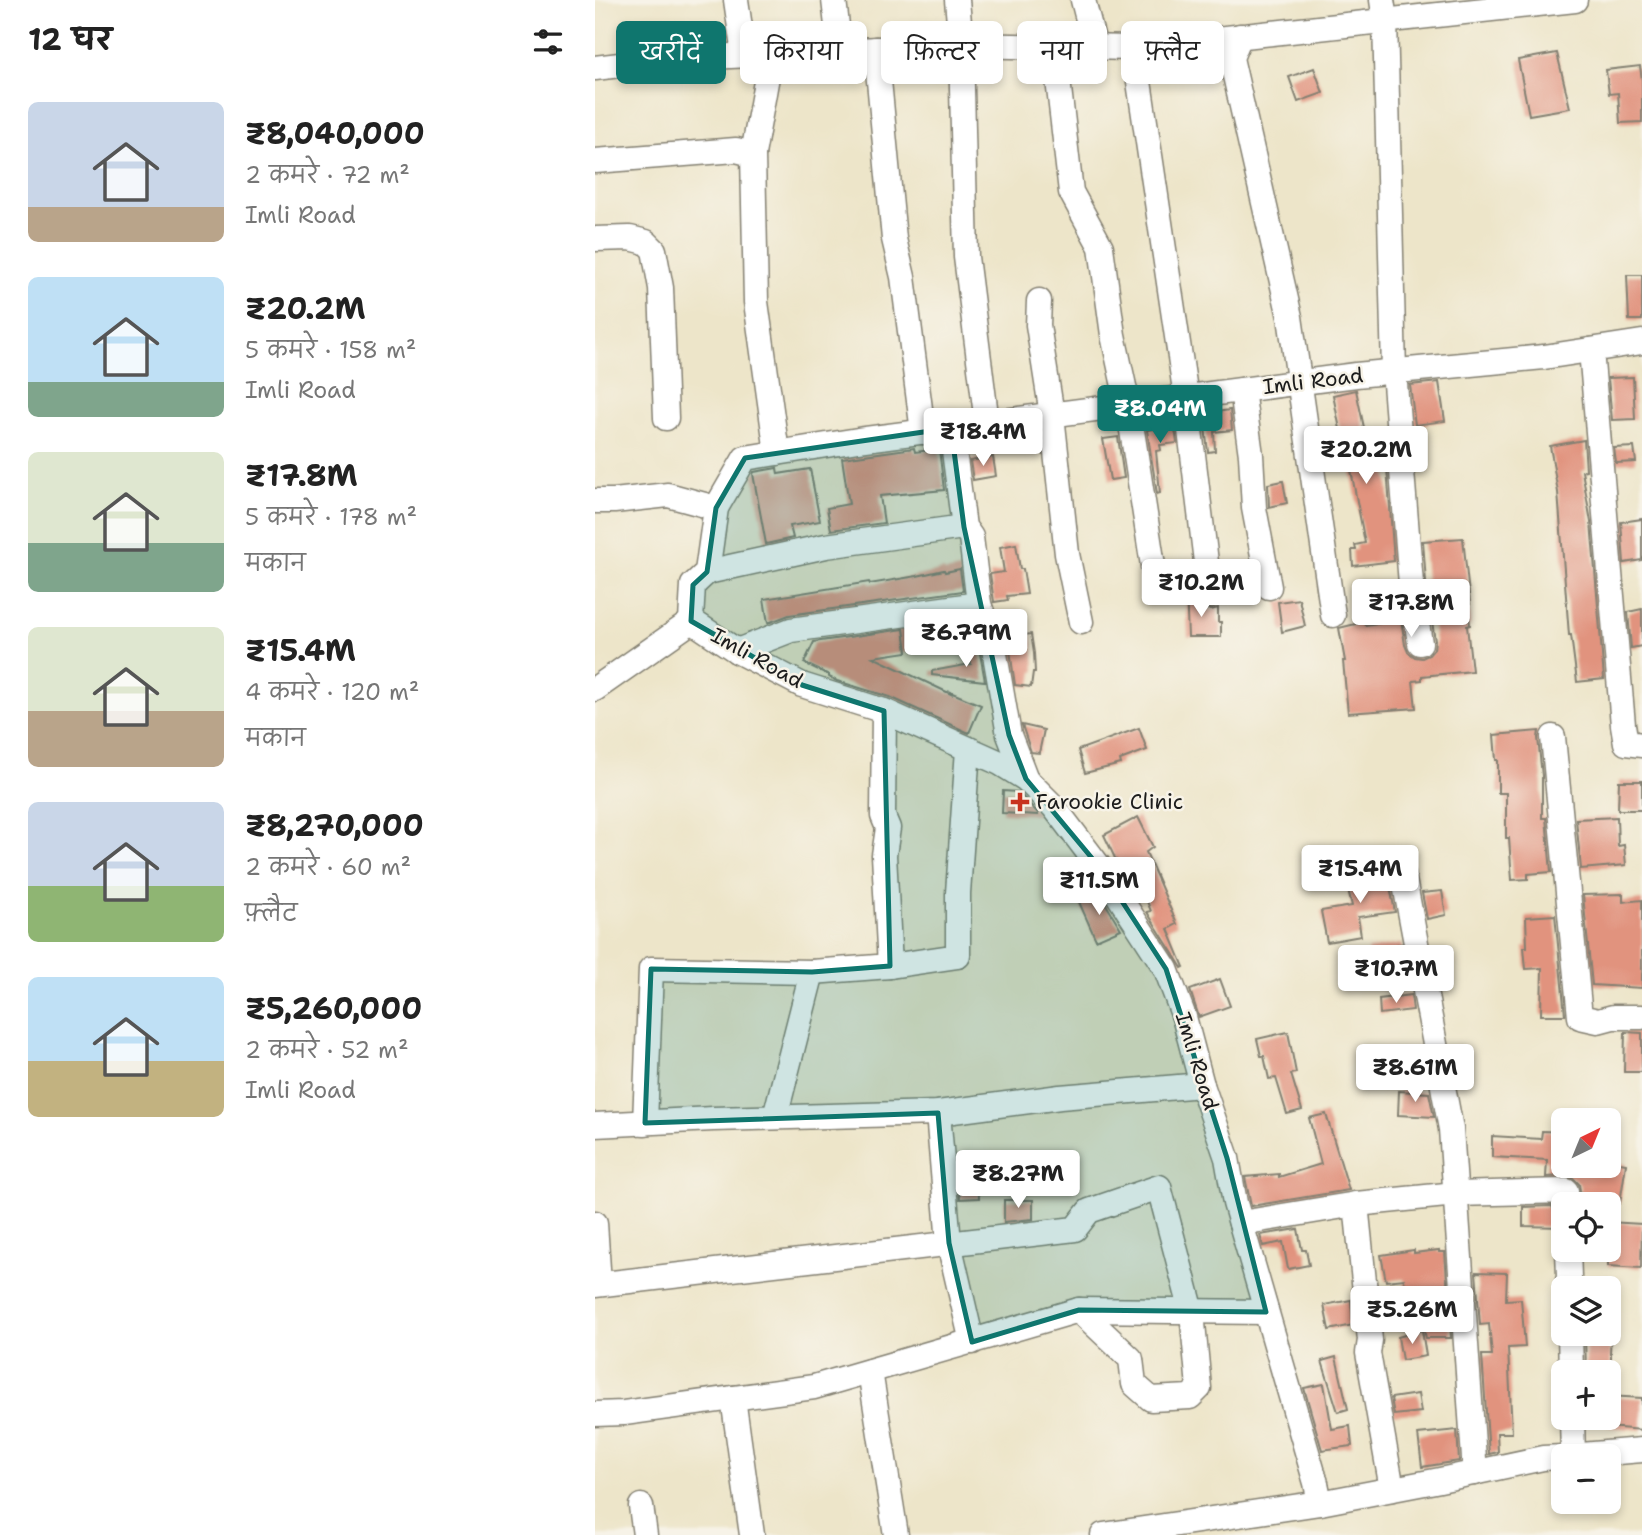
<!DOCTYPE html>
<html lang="hi">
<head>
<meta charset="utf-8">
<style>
	body { margin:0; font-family:"Shantell Sans","Playpen Sans Deva",sans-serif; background:#f6f6f6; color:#222; height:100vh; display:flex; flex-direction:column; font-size:26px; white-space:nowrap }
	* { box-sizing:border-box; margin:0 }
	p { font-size:23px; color:#767676 }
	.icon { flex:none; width:38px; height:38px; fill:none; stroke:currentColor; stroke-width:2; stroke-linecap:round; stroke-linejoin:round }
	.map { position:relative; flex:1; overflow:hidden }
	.details { display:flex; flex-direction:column; background:#fff; width:595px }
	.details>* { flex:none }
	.guide { position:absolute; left:21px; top:21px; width:665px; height:63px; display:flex; gap:14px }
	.needle { width:46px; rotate:43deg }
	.fabs { position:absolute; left:956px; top:1108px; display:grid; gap:14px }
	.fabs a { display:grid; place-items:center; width:70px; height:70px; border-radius:10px; background:#fff; box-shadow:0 4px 10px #0003; font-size:35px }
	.price { position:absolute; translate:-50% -60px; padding:0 16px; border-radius:7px; background:#fff; color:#222; font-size:23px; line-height:46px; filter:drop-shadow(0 2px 4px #0008) }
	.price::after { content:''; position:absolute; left:50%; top:42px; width:21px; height:16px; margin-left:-10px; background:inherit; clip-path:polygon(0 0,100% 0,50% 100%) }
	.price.active { background:#0f766e; color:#fff }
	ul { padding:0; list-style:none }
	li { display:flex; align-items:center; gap:21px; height:175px; padding:0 28px }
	li span { display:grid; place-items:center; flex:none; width:196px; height:140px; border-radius:10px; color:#555 }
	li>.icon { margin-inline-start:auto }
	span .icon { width:84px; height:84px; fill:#fffc; stroke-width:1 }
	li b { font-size:30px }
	h2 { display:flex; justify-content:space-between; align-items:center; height:84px; padding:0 28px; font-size:30px }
	.tag { padding:0 24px; border-radius:10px; background:#fff; box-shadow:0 4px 10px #0003; font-size:24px; line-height:63px }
	.tag.active { background:#0f766e; color:#fff }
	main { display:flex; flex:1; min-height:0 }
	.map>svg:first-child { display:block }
	.building { fill:#e1937e }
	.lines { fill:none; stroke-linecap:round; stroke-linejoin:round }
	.minor-casing { stroke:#848072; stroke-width:27 }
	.minor { stroke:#fff; stroke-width:24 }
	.marked { fill:#0f766e; fill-opacity:0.2; stroke:#0f766e; stroke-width:5; stroke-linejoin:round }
	.poi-dot { fill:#c8321e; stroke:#f7f3e8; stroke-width:2.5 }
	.labels { text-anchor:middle; stroke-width:5; stroke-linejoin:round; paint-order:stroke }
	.street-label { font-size:21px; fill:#1c1c1c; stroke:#f7f3e8 }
	.poi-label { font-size:21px; fill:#1c1c1c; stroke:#f7f3e8; text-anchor:start }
</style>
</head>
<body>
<main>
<section class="details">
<h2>12 घर<svg class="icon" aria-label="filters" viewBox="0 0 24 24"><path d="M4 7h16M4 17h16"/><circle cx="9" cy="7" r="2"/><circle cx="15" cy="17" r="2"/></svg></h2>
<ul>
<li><span style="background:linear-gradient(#c9d6e8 75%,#b9a48a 0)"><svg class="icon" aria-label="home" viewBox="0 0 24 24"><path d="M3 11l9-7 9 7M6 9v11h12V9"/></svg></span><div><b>₹8,040,000</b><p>2 कमरे · 72 m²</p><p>Imli Road</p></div></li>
<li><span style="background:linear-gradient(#bfe0f5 75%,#7fa58c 0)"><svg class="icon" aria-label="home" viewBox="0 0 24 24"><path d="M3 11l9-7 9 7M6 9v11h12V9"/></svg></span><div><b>₹20.2M</b><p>5 कमरे · 158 m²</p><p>Imli Road</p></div></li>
<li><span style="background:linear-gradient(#dfe7d0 65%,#7fa58c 0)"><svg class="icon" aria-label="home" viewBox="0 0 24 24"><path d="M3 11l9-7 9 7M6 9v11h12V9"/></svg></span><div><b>₹17.8M</b><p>5 कमरे · 178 m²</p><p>मकान</p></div></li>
<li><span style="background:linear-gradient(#dfe7d0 60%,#b9a48a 0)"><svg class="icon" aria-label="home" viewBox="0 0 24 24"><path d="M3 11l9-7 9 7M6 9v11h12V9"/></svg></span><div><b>₹15.4M</b><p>4 कमरे · 120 m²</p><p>मकान</p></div></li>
<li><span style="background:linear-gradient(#c9d6e8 60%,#8fb573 0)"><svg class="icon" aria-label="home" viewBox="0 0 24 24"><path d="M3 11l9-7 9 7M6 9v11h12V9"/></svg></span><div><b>₹8,270,000</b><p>2 कमरे · 60 m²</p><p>फ़्लैट</p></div></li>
<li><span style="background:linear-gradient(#bfe0f5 60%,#c2b280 0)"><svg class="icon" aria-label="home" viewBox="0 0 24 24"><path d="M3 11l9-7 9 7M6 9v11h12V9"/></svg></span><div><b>₹5,260,000</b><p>2 कमरे · 52 m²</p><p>Imli Road</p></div></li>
</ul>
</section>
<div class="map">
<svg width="1047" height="1535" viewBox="0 0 1047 1535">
	<rect width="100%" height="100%" fill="#f7f3e8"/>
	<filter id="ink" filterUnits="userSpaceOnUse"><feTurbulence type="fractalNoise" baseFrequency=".0143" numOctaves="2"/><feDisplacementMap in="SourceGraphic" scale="14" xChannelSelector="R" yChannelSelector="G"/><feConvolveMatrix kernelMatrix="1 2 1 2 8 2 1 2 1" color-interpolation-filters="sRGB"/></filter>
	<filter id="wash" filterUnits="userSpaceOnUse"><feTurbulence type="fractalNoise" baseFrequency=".00686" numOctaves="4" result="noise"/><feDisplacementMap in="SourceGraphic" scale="28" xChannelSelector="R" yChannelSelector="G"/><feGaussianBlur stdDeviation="1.57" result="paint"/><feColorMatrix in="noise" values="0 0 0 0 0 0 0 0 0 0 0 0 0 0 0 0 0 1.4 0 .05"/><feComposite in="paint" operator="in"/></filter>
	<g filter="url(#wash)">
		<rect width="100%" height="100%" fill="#ede5c9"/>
		<g id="blocks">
			<g class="building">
				<path d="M962,53L975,108L934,115L923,60Z"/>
				<path d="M1045,66L1047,80V122L1025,123L1023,93L1014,94L1011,70Z"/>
				<path d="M719,68L728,93L703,102L694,77Z"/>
				<path d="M1032,275H1047V320H1034Z"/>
				<path d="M1038,377L1040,419L1017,420L1013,378Z"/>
				<path d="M844,382L850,421L820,425L815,385Z"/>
				<path d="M761,390L778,470L792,468L799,561L758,566L757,550H761L760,545L770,543L756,470L748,434H746L738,395Z"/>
				<path d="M615,409V413L635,410L637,430L619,432L620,451L613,452L608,410Z"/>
				<path d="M579,422L582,443L565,445L566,450L561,451L565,493L562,494L552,430L567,428V424Z"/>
				<path d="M523,437L529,478L515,480L508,439Z"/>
				<path d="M989,440L991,470L987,471L996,522L1009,679L982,682L976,635H974L963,492L955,446Z"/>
				<path d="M1039,447L1041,462L1021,463L1019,448Z"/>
				<path d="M319,448L320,452L344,449L349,490L285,496L289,523L236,530L232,508L254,504L247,458Z"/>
				<path d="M398,457L401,476L378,480L375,461Z"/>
				<path d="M182,468L183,474L215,469L225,521L195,526L198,538L171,544L158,474L159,472Z"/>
				<path d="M688,481L692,503L674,507L673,484Z"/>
				<path d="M1047,519V560L1029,563L1026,522Z"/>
				<path d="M868,538L875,604H873L875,625L872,626L877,671L827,676V680L818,681L821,708L753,713L748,661H750L744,628L769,622L770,625L806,619L810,645L813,652L820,657L827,658L834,655L839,649L840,641L831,582L828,541Z"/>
				<path d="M421,544L425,569H428L432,594L412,596L413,600L399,602L395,574L409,572L405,547Z"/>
				<path d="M365,569L368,591L194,615L173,623L169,599L274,582L275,584L322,576L349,570L350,572Z"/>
				<path d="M591,589H599L603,603L609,608L616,610L623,608V622H626V637H593Z"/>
				<path d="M704,599L710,626L687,632L683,602Z"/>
				<path d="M1047,609V646L1036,648L1033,612Z"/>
				<path d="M309,629L312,652L278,657L356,694L355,692L386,705L374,733L295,697L242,681L234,677V675L209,663L219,642Z"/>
				<path d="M436,634L439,653L440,672H438L436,687L420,685L413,637Z"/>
				<path d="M384,648L390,681L337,675V671L376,664L374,650Z"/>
				<path d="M427,725L449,730L444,753L436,752Z"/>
				<path d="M544,728L552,750L525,760L526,764L490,773L483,750Z"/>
				<path d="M944,731L943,738L947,776V818H951L956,872L933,874V879L917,880L914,838H911V793H903V760H901L899,735Z"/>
				<path d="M1024,781H1047V810H1023Z"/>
				<path d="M408,791L423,792L443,813V815L407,813Z"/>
				<path d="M543,817L558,847L551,852L582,924L573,929L589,967L587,968L552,912L556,911L551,899L553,898L538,865L526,871L509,835Z"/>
				<path d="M1022,817L1023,846L1029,845L1031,865L986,869L981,819Z"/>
				<path d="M796,867L793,877L800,912L763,917L766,936L732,942L726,911L757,906L750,877Z"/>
				<path d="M847,891L851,915L832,919L827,893Z"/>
				<path d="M504,893L526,929L501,940L484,902Z"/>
				<path d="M1028,894V902L1047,900V988L997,985L988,895Z"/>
				<path d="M960,915L970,1015H946L947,968L931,969L929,947H932L931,917Z"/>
				<path d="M806,944L809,961L775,967L772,950Z"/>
				<path d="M625,979L635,1006L604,1017L595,990Z"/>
				<path d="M816,995L818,1010L785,1014L784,999Z"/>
				<path d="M693,1032L701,1073L696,1074L707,1110L692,1114L681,1078L674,1079L669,1056H666L662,1039Z"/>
				<path d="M1030,1032L1047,1033V1072H1029Z"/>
				<path d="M804,1091L834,1093L839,1117L803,1115Z"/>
				<path d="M731,1114L754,1190L656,1206L650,1177L684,1174V1177L726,1164L714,1118Z"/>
				<path d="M947,1131L968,1132V1166H1013V1161L1031,1164L1025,1203L986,1196L984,1184L978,1178L971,1176L951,1177L952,1160L897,1157V1136L946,1139Z"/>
				<path d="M382,1174L384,1198L365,1199L363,1175Z"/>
				<path d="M409,1200H438V1219L409,1222Z"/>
				<path d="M957,1206L959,1212L967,1218V1227L928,1226V1207Z"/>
				<path d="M1013,1222L1047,1224L1046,1268L1013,1266Z"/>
				<path d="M703,1229L707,1250H711L714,1265L693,1269L688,1242L668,1246L665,1235Z"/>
				<path d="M819,1250V1253L844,1250V1252H850L856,1338H831L825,1312L814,1314L809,1279L791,1281L786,1255Z"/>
				<path d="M881,1272L912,1273L911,1300L926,1299L928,1322L930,1347L913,1348L917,1433H902L903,1452L894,1454L887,1355H897L894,1324L885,1325Z"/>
				<path d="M756,1300L758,1325L734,1330L729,1305Z"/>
				<path d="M827,1330L831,1356L807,1360L803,1337Z"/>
				<path d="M990,1334H1016L1015,1353H1016V1371H991Z"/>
				<path d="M741,1357L753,1409L743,1412L727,1361Z"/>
				<path d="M729,1384L737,1429L755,1426L757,1446L727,1450L709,1388Z"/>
				<path d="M823,1394L826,1412L799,1415L796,1398Z"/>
				<path d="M1013,1396L1047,1398V1430L1013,1427Z"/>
				<path d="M862,1430L864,1461L827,1467L823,1434Z"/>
			</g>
		</g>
	</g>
	<g filter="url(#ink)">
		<use href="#blocks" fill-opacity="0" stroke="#848072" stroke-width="2"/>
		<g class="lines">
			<g class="minor-casing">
				<g id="minor">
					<path d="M141,0L149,55"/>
					<path d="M239,0L245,51"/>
					<path d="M362,0L366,45L371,257L392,423"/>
					<path d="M488,0L500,47"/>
					<path d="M787,0L790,20L799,371L816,584L825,643"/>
					<path d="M645,36L636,58L695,317L738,615"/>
					<path d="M459,45L476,192L506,247L518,335L533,405L561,585"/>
					<path d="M539,48L591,397L615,595"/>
					<path d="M281,49L299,239L308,277L328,432"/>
					<path d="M0,68L74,59L366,45L539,48L980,0"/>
					<path d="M158,154L176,54"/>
					<path d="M0,161L141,150L158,154L161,302L182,453"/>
					<path d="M0,239L35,238L51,242L59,250L66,288L71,418"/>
					<path d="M444,301L443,325L457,415L472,554L486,622"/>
					<path d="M996,350L1028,725L1031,743L1047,745"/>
					<path d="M647,390L656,455L659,508L674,587"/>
					<path d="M356,428L369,527L376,537L384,604L398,643L414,735L431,779"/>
					<path d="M0,501H19L73,495L121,508"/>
					<path d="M112,572L231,546L369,527"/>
					<path d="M96,621L98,585L112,572L121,508L150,458L263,440L761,375L949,357L1047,342"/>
					<path d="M142,651L196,630L384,604"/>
					<path d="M0,689L97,621L142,651L207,685L289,711L405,763L431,779L459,807L506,869L571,969L589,1017L607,1085L632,1158L640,1203L721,1483L725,1503L845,1480L948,1458L968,1457"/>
					<path d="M289,711L288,816L293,828L289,855L295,966"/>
					<path d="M958,737L985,1017L1003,1021L1018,1017H1047"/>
					<path d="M808,874L856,1129L880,1473"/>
					<path d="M343,1113L354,1243L377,1342"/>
					<path d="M180,1117L217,972"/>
					<path d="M50,1123L56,969L217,972L295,966L363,956V893L373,749"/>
					<path d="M0,1125L118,1119L343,1113L465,1097L607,1085"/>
					<path d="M761,1204L775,1340L773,1353L797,1489"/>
					<path d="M0,1223L4,1284"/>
					<path d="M646,1223L761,1204L861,1194L971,1191V1204"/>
					<path d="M0,1285L480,1229L494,1211L564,1187L597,1312L604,1388L595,1397L556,1399L539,1384L536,1359L484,1310"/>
					<path d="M971,1288L974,1277L973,1250"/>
					<path d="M975,1334L976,1372"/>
					<path d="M275,1371L301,1535"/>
					<path d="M138,1398L157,1535"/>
					<path d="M0,1414L29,1413L219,1387L484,1310L671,1312"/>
					<path d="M977,1418L978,1456"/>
					<path d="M974,1456L1047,1450"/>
					<path d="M46,1506L50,1535"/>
					<path d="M508,1535L725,1503"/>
				</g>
			</g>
			<use href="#minor" class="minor"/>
		</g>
	</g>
	<path class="marked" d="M356,428L369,527L414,735L431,779L506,869L571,969L632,1158L671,1312L484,1310L377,1342L354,1243L343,1113L50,1123L56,969L217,972L295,966L289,711L207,685L96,621L98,585L112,572L121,508L150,458Z"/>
	<path class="poi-dot" d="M421.5 791.5h7v7h7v7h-7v7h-7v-7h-7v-7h7z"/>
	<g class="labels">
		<g class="street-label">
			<text transform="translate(718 381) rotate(-7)" y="7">Imli Road</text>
			<text transform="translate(162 658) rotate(29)" y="7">Imli Road</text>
			<text transform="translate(602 1061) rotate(73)" y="7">Imli Road</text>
		</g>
		<g class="poi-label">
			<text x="441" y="809">Farookie Clinic</text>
		</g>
	</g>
</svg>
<div class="fabs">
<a><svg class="needle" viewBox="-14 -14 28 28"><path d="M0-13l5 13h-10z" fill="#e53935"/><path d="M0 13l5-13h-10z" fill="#767676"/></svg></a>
<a><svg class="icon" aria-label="locate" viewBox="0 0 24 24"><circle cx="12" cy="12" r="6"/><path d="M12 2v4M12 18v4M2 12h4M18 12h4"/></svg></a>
<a><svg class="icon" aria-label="layers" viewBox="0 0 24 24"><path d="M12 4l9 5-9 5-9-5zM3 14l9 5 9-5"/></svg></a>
<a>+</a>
<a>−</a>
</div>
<b class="price active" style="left:565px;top:445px">₹8.04M</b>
<b class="price" style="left:388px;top:468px">₹18.4M</b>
<b class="price" style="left:771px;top:486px">₹20.2M</b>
<b class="price" style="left:606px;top:619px">₹10.2M</b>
<b class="price" style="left:816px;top:639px">₹17.8M</b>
<b class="price" style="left:371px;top:669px">₹6.79M</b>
<b class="price" style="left:765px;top:905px">₹15.4M</b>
<b class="price" style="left:504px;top:917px">₹11.5M</b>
<b class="price" style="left:801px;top:1005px">₹10.7M</b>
<b class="price" style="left:820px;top:1104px">₹8.61M</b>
<b class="price" style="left:423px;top:1210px">₹8.27M</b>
<b class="price" style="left:817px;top:1346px">₹5.26M</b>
<div class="guide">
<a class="tag active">खरीदें</a>
<a class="tag">किराया</a>
<a class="tag">फ़िल्टर</a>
<a class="tag">नया</a>
<a class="tag">फ़्लैट</a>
</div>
</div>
</main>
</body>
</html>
